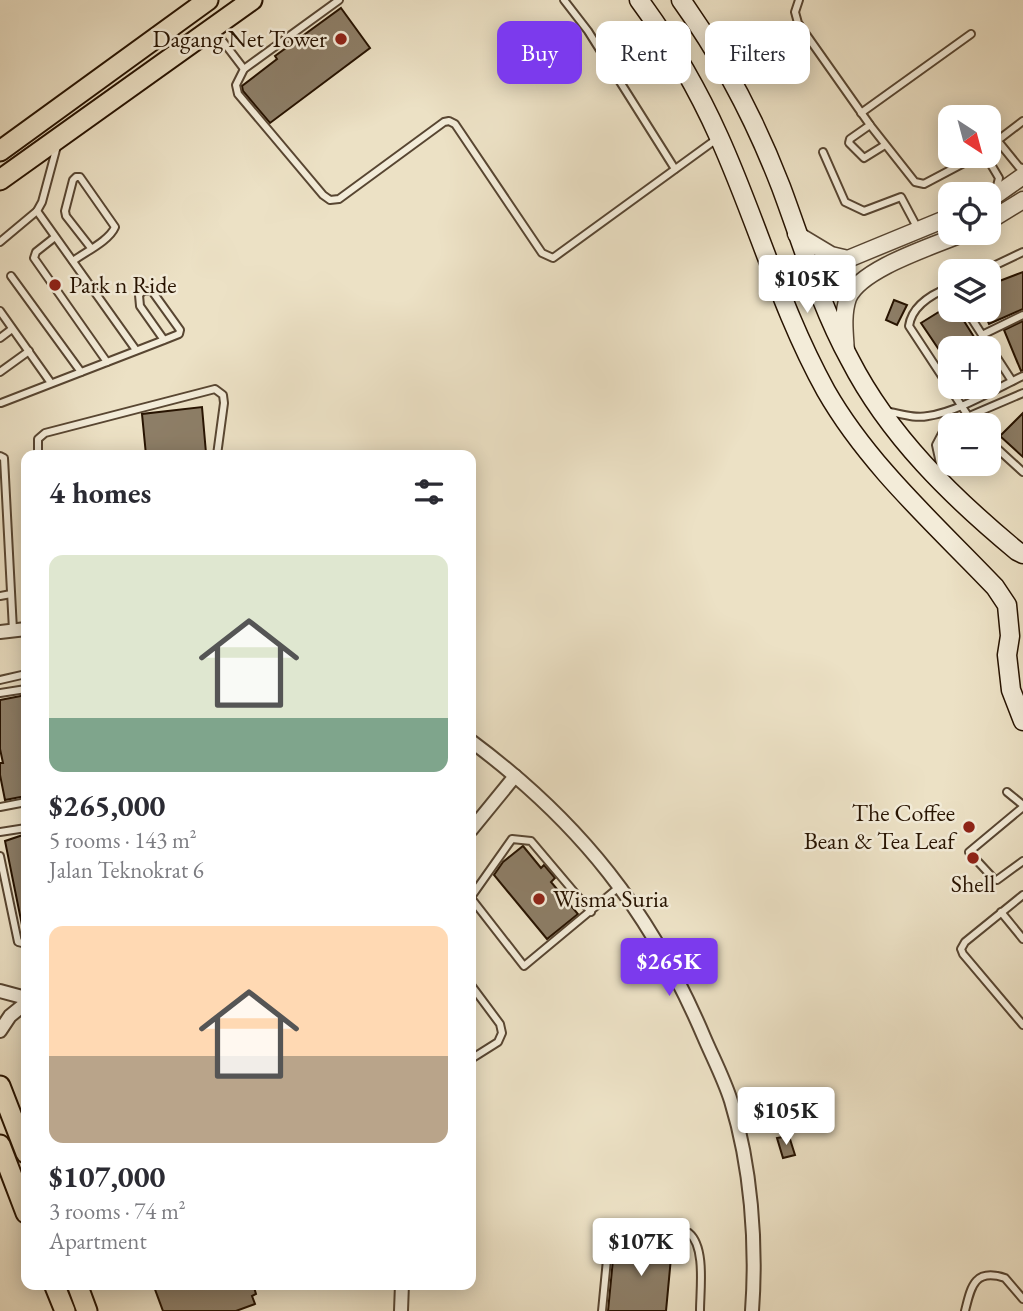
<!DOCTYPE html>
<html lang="en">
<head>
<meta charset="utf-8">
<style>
	body { margin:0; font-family:"EB Garamond",serif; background:#f2f2f3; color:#2b2b33; height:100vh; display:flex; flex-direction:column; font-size:26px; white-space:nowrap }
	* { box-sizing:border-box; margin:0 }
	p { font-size:23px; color:#7c7c81 }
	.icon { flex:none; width:38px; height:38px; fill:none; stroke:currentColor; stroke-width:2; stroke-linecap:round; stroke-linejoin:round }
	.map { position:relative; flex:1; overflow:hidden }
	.panel { position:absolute; left:21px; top:450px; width:455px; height:840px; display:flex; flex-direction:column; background:#fff; border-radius:14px; box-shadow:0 4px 18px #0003 }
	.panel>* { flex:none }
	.hud { position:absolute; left:497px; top:21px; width:420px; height:63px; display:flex; gap:14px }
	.needle { width:46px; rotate:144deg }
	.controls { position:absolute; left:938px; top:105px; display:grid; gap:14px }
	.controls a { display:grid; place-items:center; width:63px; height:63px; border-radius:14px; background:#fff; box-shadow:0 4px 18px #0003; font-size:35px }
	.price { position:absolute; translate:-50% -60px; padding:0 16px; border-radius:7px; background:#fff; color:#222; font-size:23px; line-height:46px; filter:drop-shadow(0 2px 4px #0008) }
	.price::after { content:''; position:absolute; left:50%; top:42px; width:21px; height:16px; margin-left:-10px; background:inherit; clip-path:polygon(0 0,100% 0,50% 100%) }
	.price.active { background:#7c3aed; color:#fff }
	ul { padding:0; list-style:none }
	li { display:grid; align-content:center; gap:14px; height:371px; padding:0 28px }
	li span { display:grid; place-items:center; height:217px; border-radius:14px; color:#555 }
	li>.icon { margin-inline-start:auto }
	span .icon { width:126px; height:126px; fill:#fffc; stroke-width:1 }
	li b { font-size:30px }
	h2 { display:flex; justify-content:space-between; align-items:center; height:84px; padding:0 28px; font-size:30px }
	.chip { padding:0 24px; border-radius:14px; background:#fff; box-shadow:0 4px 18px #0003; font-size:24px; line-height:63px }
	.chip.active { background:#7c3aed; color:#fff }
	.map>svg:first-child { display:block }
	.building { fill:#8d7e67; stroke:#271301; stroke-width:2 }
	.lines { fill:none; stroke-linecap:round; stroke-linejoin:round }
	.service-casing { stroke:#584632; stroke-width:10 }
	.minor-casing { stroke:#584632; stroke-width:16 }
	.tertiary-casing { stroke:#584632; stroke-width:19 }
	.secondary-casing { stroke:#271301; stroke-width:21 }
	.primary-casing { stroke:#271301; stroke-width:23 }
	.service { stroke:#f3ecd9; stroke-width:6 }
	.minor { stroke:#f3ecd9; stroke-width:12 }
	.tertiary { stroke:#f3ecd9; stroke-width:16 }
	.secondary { stroke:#f3ecd9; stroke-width:18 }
	.primary { stroke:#ece1c5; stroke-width:19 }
	.poi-dot { fill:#8f2418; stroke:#f3ecd9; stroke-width:2.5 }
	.labels { text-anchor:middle; stroke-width:5; stroke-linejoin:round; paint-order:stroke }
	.poi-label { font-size:24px; fill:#271301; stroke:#f3ecd9; text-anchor:end }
</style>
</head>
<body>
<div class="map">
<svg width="1023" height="1311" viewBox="0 0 1023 1311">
	<rect width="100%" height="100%" fill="#ece1c5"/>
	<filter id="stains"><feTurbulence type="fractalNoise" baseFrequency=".00286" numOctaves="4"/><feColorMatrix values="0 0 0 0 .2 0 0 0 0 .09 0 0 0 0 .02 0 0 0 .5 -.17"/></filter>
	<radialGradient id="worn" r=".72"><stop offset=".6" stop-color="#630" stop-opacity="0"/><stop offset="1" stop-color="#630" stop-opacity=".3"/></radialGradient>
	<g class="building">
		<path d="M341,8L370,48L270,123L243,91L242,86L277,59L275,56Z"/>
		<path d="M1023,272V309L989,324L983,310H989V285Z"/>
		<path d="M894,300L907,305L897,325L886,320Z"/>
		<path d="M950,305V310H957L981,348H950V366L921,323Z"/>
		<path d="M1023,321V370L1021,371L1004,330Z"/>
		<path d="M202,407L206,453L146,455L142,414Z"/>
		<path d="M1023,413V457L1000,436Z"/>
		<path d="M26,695V796L5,800L0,775V763H3L0,749V700Z"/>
		<path d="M26,834V924L22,925L5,841Z"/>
		<path d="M523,846L541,868L544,865L555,878L551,882L578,914L547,939L494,875L503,862Z"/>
		<path d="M789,1136L795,1155L783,1158L777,1138Z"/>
		<path d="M637,1237L661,1241V1245L672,1247L666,1311H608L614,1249L634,1252Z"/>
		<path d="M153,1284H253L256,1294L252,1296L255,1304L236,1311H163Z"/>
	</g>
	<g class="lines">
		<g class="service-casing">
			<g id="service">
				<path d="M339,0L244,69L236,85L238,94L323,195L330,200L339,199L444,122L449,121L455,124L542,253L553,258L718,138"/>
				<path d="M564,0L588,31L675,169"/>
				<path d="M799,0L795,12L798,23L870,125L915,182L924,184L977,156"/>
				<path d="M215,31L244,69"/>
				<path d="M861,113L971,34"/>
				<path d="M870,125L850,139L849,143L864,158L885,145"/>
				<path d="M997,140L1019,167L1023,168"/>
				<path d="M989,147L1023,121"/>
				<path d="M823,152L845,202L864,211L901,197L918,229"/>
				<path d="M986,156L999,178L996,190"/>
				<path d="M37,211L136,350"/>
				<path d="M55,237L36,252L34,258L107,362"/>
				<path d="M0,242L37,211L42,202L57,146"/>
				<path d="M73,261C85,252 109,241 115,227L80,177H76L73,180L65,211L66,216L91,248"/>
				<path d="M983,271L1023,252"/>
				<path d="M11,276L81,372"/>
				<path d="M950,287C932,294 912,305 909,326L974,425"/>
				<path d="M966,310L1012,381"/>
				<path d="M0,311L51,383"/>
				<path d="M982,335L1023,315"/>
				<path d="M0,338L12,329"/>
				<path d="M0,372L29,351"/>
				<path d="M1,403L164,340L179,334L180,330L152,291H143L139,295L140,306L164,340"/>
				<path d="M884,411C899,413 913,419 928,416C958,412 995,389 1023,376"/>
				<path d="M989,441L1023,472"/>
				<path d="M38,455V439L45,433L215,389L223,395L224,403L217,455"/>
				<path d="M0,456L4,458L13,630"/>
				<path d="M943,477L936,445L946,426L1023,393"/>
				<path d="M0,596L11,594"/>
				<path d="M0,680L26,674"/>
				<path d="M0,693L26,689"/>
				<path d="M1007,792L1023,805"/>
				<path d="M0,807L26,802"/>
				<path d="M1023,807L969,852L994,879L997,880L1023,861"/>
				<path d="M0,832L26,828"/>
				<path d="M0,856L18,942L26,944"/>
				<path d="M1023,895L965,942L961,949L963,954L1023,1025"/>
				<path d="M471,897L512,839L531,841L591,912"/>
				<path d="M471,898L524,966L619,887"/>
				<path d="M1001,912L1023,939"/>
				<path d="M471,985L500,1024L502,1033L498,1042L471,1059"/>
				<path d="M602,1311L609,1239C613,1229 617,1225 627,1224L689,1233C706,1247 700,1290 700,1311"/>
				<path d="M965,1311C971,1287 974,1268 1005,1278L1023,1299"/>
			</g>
		</g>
		<g class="minor-casing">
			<g id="minor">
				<path d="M0,632L26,629"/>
				<path d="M471,741C580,822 651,912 704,1037C713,1058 724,1079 731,1101C751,1166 757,1243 752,1311"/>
				<path d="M471,830L515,776"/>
				<path d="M0,991L26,998"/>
				<path d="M0,1031L10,1016L26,1003"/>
				<path d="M401,1311L402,1284"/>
			</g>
		</g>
		<g class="tertiary-casing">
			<g id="tertiary">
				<path d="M989,200L1023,176"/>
				<path d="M989,221L1023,200"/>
				<path d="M796,234L831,255L848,259L950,217"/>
				<path d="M846,352C845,335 842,315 848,298C861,268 934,246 964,233"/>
			</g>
		</g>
		<g class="secondary-casing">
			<g id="secondary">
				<path d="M639,0C670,42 698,90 719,137C757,221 781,310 826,391C869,466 936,525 995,587L1007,605L1010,636L1007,655L1011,690L1023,721"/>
				<path d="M681,0C722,57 756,122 781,187C803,246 820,305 850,360C889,436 952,497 1017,551L1023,554"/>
			</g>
		</g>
		<g class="primary-casing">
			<g id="primary">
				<path d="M0,151L208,0"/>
				<path d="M0,180L252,0"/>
				<path d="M0,1086L26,1153"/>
				<path d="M0,1145L26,1213"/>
				<path d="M54,1284L65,1311"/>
				<path d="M77,1284L87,1311"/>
			</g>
		</g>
		<use href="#service" class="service"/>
		<use href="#minor" class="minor"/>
		<use href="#tertiary" class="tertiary"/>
		<use href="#secondary" class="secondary"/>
		<use href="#primary" class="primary"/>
	</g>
	<g class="poi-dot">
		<circle cx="341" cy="39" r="7"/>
		<circle cx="55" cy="285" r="7"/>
		<circle cx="969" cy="827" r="7"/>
		<circle cx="973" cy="858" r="7"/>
		<circle cx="539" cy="899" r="7"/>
	</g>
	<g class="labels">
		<g class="poi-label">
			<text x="327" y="47">Dagang Net Tower</text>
			<text x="69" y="293" text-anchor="start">Park n Ride</text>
			<text x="955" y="821">The Coffee<tspan x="955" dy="28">Bean &amp; Tea Leaf</tspan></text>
			<text x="973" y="892" text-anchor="middle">Shell</text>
			<text x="553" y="907" text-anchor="start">Wisma Suria</text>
		</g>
	</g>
	<rect width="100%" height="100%" filter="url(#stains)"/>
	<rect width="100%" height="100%" fill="url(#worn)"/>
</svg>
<div class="controls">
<a><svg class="needle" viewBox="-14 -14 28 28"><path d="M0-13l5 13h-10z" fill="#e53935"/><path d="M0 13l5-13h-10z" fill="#7c7c81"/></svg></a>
<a><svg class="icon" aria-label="locate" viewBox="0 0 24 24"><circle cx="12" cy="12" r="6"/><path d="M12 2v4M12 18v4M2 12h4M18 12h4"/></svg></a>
<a><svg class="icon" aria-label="layers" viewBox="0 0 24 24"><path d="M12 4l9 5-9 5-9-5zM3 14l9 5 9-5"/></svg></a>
<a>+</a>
<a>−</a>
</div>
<b class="price" style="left:807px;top:315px">$105K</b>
<b class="price active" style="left:669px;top:998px">$265K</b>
<b class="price" style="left:786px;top:1147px">$105K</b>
<b class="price" style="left:641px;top:1278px">$107K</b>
<div class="hud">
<a class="chip active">Buy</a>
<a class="chip">Rent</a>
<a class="chip">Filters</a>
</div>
<section class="panel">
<h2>4 homes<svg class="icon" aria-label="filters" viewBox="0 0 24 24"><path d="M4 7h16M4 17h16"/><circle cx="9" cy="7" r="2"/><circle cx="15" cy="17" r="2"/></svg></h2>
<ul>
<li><span style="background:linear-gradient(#dfe7d0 75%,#7fa58c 0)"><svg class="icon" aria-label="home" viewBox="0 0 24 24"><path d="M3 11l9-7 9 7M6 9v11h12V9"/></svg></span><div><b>$265,000</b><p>5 rooms · 143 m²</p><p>Jalan Teknokrat 6</p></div></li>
<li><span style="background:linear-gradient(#ffd9b3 60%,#b9a48a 0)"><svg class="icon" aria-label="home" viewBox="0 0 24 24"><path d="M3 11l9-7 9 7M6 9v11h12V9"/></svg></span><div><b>$107,000</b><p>3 rooms · 74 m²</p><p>Apartment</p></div></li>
</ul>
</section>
</div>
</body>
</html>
